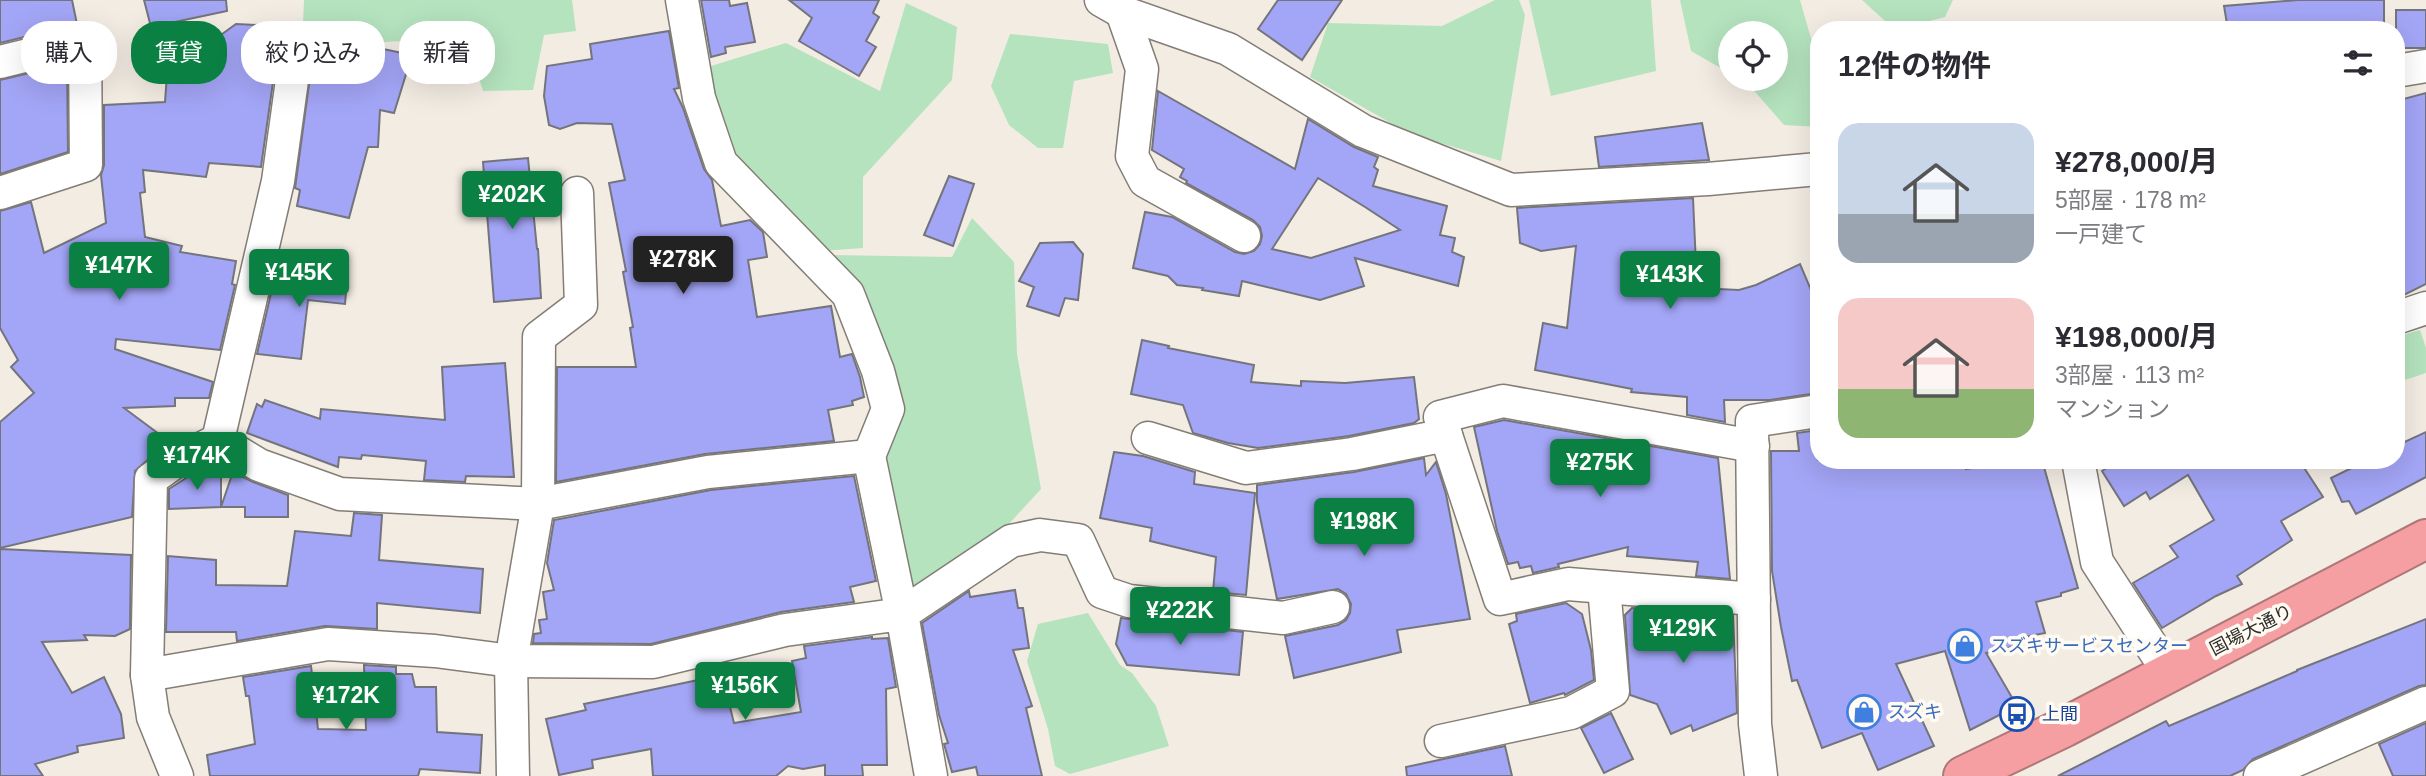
<!DOCTYPE html>
<html lang="ja">
<head>
<meta charset="utf-8">
<style>
	body { margin:0; font-family:Arial,"Noto Sans JP",sans-serif; background:#f2f2f3; color:#2b2b33; height:100vh; display:flex; flex-direction:column; font-size:26px; white-space:nowrap }
	* { box-sizing:border-box; margin:0 }
	p { font-size:23px; color:#7c7c81 }
	.icon { flex:none; width:38px; height:38px; fill:none; stroke:currentColor; stroke-width:2; stroke-linecap:round; stroke-linejoin:round }
	.map { position:relative; flex:1; overflow:hidden }
	.details { position:absolute; left:1810px; top:21px; width:595px; height:448px; display:flex; flex-direction:column; background:#fff; border-radius:28px; box-shadow:0 7px 28px #0002 }
	.details>* { flex:none }
	.hud { position:absolute; left:21px; top:21px; width:665px; height:63px; display:flex; gap:14px }
	.fabs { position:absolute; left:1718px; top:21px; display:grid; gap:14px }
	.fabs a { display:grid; place-items:center; width:70px; height:70px; border-radius:50%; background:#fff; box-shadow:0 7px 28px #0002; font-size:35px }
	.price { position:absolute; translate:-50% -60px; padding:0 16px; border-radius:7px; background:#0b8043; color:#fff; font-size:23px; line-height:46px; filter:drop-shadow(0 2px 4px #0008) }
	.price::after { content:''; position:absolute; left:50%; top:42px; width:21px; height:16px; margin-left:-10px; background:inherit; clip-path:polygon(0 0,100% 0,50% 100%) }
	.price.current { background:#222; color:#fff }
	ul { padding:0; list-style:none }
	li { display:flex; align-items:center; gap:21px; height:175px; padding:0 28px }
	li span { display:grid; place-items:center; flex:none; width:196px; height:140px; border-radius:21px; color:#555 }
	li>.icon { margin-inline-start:auto }
	span .icon { width:84px; height:84px; fill:#fffc; stroke-width:1 }
	li b { font-size:30px }
	h2 { display:flex; justify-content:space-between; align-items:center; height:84px; padding:0 28px; font-size:30px }
	.chip { padding:0 24px; border-radius:28px; background:#fff; box-shadow:0 7px 28px #0002; font-size:24px; line-height:63px }
	.chip.current { background:#0b8043; color:#fff }
	.map>svg:first-child { display:block }
	.green { fill:#b5e3be }
	.building { fill:#a3a5f6; stroke:#74747d; stroke-width:2; fill-rule:evenodd }
	.lines { fill:none; stroke-linecap:round; stroke-linejoin:round }
	.minor-casing { stroke:#837d75; stroke-width:35 }
	.highway-casing { stroke:#b07778; stroke-width:42 }
	.minor { stroke:#fff; stroke-width:32 }
	.highway { stroke:#f69fa2; stroke-width:38 }
	.labels { text-anchor:middle; stroke-width:7; stroke-linejoin:round; paint-order:stroke }
	.street-label { font-size:18px; fill:#2f2d29; stroke:#fffaf2 }
	.shop-label { font-size:18px; fill:#366cbe; stroke:#fffaf2; text-anchor:start }
	.transit-label { font-size:18px; fill:#164399; stroke:#fffaf2; text-anchor:start }
</style>
</head>
<body>
<div class="map">
<svg width="2426" height="776" viewBox="0 0 2426 776">
	<rect width="100%" height="100%" fill="#f3ece3"/>
	<g class="green">
		<path d="M304,0H572L576,31L544,35L533,90L483,91L475,66L438,54L419,40L302,47Z"/>
		<path d="M1495,0H1519L1525,15L1501,161L1410,134L1310,77L1328,23L1442,26Z"/>
		<path d="M1529,0H1651L1656,71L1551,96Z"/>
		<path d="M1680,0H1800L1818,63V127L1784,125L1750,86L1739,79H1776V33H1731V74L1691,51Z"/>
		<path d="M1862,0H1953L1945,17L1895,30Z"/>
		<path d="M906,3L957,27L952,80L863,177V248L822,251L735,159L701,69L786,43L880,91Z"/>
		<path d="M1010,34L1108,44L1113,73L1074,81L1063,148H1038L1009,125L991,86Z"/>
		<path d="M972,218L1014,262L1017,354L1041,489L1007,526L911,587L883,462L902,408L831,255L952,257Z"/>
		<path d="M2420,330L2426,348V373L2396,383V337Z"/>
		<path d="M1088,613L1120,665L1132,673L1156,706L1169,746L1070,774L1055,766L1048,729L1027,661L1038,624Z"/>
	</g>
	<g class="building">
		<path d="M0,0H72L77,24L0,43Z"/>
		<path d="M144,0H226L227,11L151,27Z"/>
		<path d="M701,0H729L730,6L747,3L755,42L725,47L726,53L711,57Z"/>
		<path d="M789,0H879L873,13L879,17L866,41L876,47L859,76L799,41L812,18Z"/>
		<path d="M1278,0H1342L1302,60L1258,29Z"/>
		<path d="M2298,0H2384V30H2228L2224,6Z"/>
		<rect x="2396" y="10" width="30" height="38"/>
		<path d="M236,24L258,25V80L273,82L261,167L209,163L206,177L143,170L145,192L140,193L145,237L182,246L180,252L236,261L232,284L235,285L220,350L116,339L115,349L213,382L209,398H175V406L124,408L163,437L160,441L166,444L135,471L132,517L0,548V422L34,393L11,367L18,360L0,328V211L31,202L44,253L106,223L101,175L104,165V105L165,102L167,74Z"/>
		<path d="M669,31L679,88L674,89L683,108L704,169L712,180L721,226L750,220L763,232L767,257L748,260L757,317L831,306L840,357L852,354L860,377L864,397L852,401L853,405L828,410L834,441L705,454L556,482L557,367H636L630,328L633,327L623,272L626,271L609,183L625,180L612,124L577,123L560,129L549,125L544,96L547,66L592,59L590,44Z"/>
		<path d="M383,49L412,55L394,113L380,110L378,147H368L349,218L297,206L300,190L295,188L312,62L329,58L371,62L372,55L380,57Z"/>
		<path d="M67,64L68,152L0,174V80Z"/>
		<path d="M1158,91L1295,169L1308,119L1354,147L1378,157L1374,167L1378,170L1373,186L1447,206L1440,235L1455,238L1452,252L1464,257L1458,286L1355,258L1364,286L1320,300L1242,281L1239,296L1202,290L1203,288L1177,285L1168,276L1133,268L1145,212L1172,217L1235,252L1244,254L1254,251L1260,244L1262,236L1260,227L1253,220L1186,183L1187,181L1180,177L1184,169L1152,150ZM1318,178L1365,207L1400,230L1311,258L1272,249Z"/>
		<path d="M2426,93V284L2396,299V101Z"/>
		<path d="M1702,123L1709,160L1599,167L1595,137Z"/>
		<path d="M528,158L537,249H538L541,298L494,302L483,162Z"/>
		<path d="M949,176L974,184L953,246L924,235Z"/>
		<path d="M1693,198L1697,288L1739,290L1756,285L1800,264L1817,304L1812,305L1818,334V393L1770,400H1724L1725,422L1687,415V397L1631,392L1632,389L1535,370L1543,323L1567,328L1576,246L1541,251L1520,243L1517,208Z"/>
		<path d="M1073,242L1083,254L1078,300L1065,298L1059,316L1027,306L1034,287L1019,281L1040,243Z"/>
		<path d="M293,266L348,270L345,304L308,300L301,359L257,354L272,289L291,291Z"/>
		<path d="M1142,340L1169,346L1168,348L1254,365L1251,382L1301,386V381L1345,383L1414,377L1419,419L1414,423L1349,436L1258,448L1228,443L1193,433L1183,405L1131,394Z"/>
		<path d="M505,363L514,477L466,476L465,482L424,480L426,461L362,455L361,459L339,457L338,467L247,433L257,404L262,407L265,400L320,419L321,409L445,420L442,367Z"/>
		<path d="M1504,420L1718,458L1730,579L1696,576L1698,562L1627,556L1628,547L1558,564L1559,567L1533,573L1531,566L1520,568L1518,562L1508,564L1497,531L1474,427Z"/>
		<path d="M1818,430V460H1965L1966,469L2023,460H2042L2078,588L2061,593V596L2036,602L2045,633L2019,638L2020,645L1986,653L2017,706L1970,730L1945,651L1896,664L1934,746L1878,770L1862,733L1822,748L1797,680L1792,681L1781,627L1772,571L1771,451H1799L1797,433Z"/>
		<path d="M2426,432V477L2356,514L2349,501L2342,502L2331,478L2368,460H2396V446Z"/>
		<path d="M1114,452L1143,456L1195,472L1194,484L1255,493L1246,595L1213,592L1216,557L1150,541L1152,528L1100,518Z"/>
		<path d="M1424,458L1426,475L1436,462L1446,494L1470,619L1397,630L1401,652L1294,678L1285,636L1338,625L1346,620L1350,613L1351,604L1346,594L1338,589L1277,599L1257,502V485L1354,472Z"/>
		<path d="M2119,460H2299L2323,497L2281,521L2292,540L2237,576L2242,584L2216,596L2162,628L2133,583L2178,557L2170,546L2214,520L2188,475L2150,499L2146,492L2124,506L2102,471Z"/>
		<path d="M221,472V507L169,509V489L194,473Z"/>
		<path d="M233,472L253,482L288,495V517H245V507H221Z"/>
		<path d="M854,476L876,581L850,587L854,602L781,612L651,644L533,643L534,634L541,633L539,620L547,619L543,592L554,590L547,563L554,520L711,490Z"/>
		<path d="M354,513L382,515L379,560L483,569L480,613L377,603V629L325,626L237,641L236,632H166L168,556L216,560V585L287,586L295,531L351,536Z"/>
		<path d="M0,549L131,555L130,629L115,636L84,635L87,640L42,642L72,693L104,677L121,714L124,738L77,746L78,752L35,764L43,776H0Z"/>
		<path d="M1015,590L1018,608H1023L1029,648L1013,650L1032,706L1026,708L1042,776H978L976,767L952,772L944,744L948,743L939,715L922,623L969,591L970,597Z"/>
		<path d="M1566,603L1582,614L1591,650L1594,680L1565,695L1564,693L1530,703L1509,624L1517,621L1516,614Z"/>
		<path d="M1632,608L1733,616L1737,713L1693,731L1691,725L1671,734L1657,704L1630,695L1625,615Z"/>
		<path d="M1121,618L1243,632L1239,675L1127,665L1116,644Z"/>
		<path d="M2426,619V685L2419,686L2253,759L2243,770L2230,776H2058L2166,721L2169,726L2297,671V670Z"/>
		<path d="M872,637V639L888,638L896,687L886,689L887,765H862L863,776H825V765L803,769L788,766L776,776H653L651,749L592,760L593,768L559,775L546,719L586,710L584,704L722,675L734,723L801,712L792,661L806,658L804,646Z"/>
		<path d="M364,665L396,667V674H412L415,687H436L437,732L482,735L480,773L420,769L418,776H210L207,755L255,744L249,696H246L243,677L311,666L318,729L366,730Z"/>
		<path d="M1611,713L1633,759L1604,773L1581,728Z"/>
		<path d="M2426,723V776H2393L2379,744Z"/>
		<path d="M1505,746L1512,776H1407L1406,767Z"/>
	</g>
	<g class="lines">
		<g class="minor-casing">
			<g id="minor">
				<path d="M682,0L699,98L721,163L848,294L878,371L888,409L869,456"/>
				<path d="M1101,0L1122,12L1228,49L1363,131L1511,190L1708,179L1818,169"/>
				<path d="M1122,12L1142,69L1132,156L1145,181L1244,236"/>
				<path d="M0,62L85,41L86,165L0,193"/>
				<path d="M2396,71L2426,66"/>
				<path d="M2396,318L2426,308"/>
				<path d="M1148,438L1246,468L1352,454L1446,435"/>
				<path d="M218,440L259,465L340,494L538,504L708,472L869,456L902,614L1011,541L1040,535L1078,540L1102,592L1129,601L1283,618L1333,607"/>
				<path d="M1753,446L1503,401L1440,417L1500,599L1568,584L1754,599"/>
				<path d="M2078,460L2097,562L2169,673"/>
				<path d="M147,675L328,644L435,651L511,661L653,662L785,630L902,614L931,776"/>
				<path d="M1441,741L1571,713L1613,691L1604,587"/>
				<path d="M177,776L153,717L147,675L151,479L175,462L218,440L278,181L293,73"/>
				<path d="M513,776L511,661L538,504L539,337L581,305L577,193"/>
				<path d="M1761,776L1755,724L1752,421L1818,411"/>
				<path d="M2260,776L2426,703"/>
			</g>
		</g>
		<g class="highway-casing">
			<path id="highway" d="M1963,776L2065,727L2426,539"/>
		</g>
		<use href="#minor" class="minor"/>
		<use href="#highway" class="highway"/>
	</g>
	<defs>
		<g id="shop-ring" transform="scale(1.75)"><circle r="9.5" fill="#fffaf2" stroke="#3f7fe0" stroke-width="1.5"/><path d="M-5-2.5h2.3a2.7 3.5 0 0 1 5.4 0H5L5.5 6h-11ZM-1.5-2.5h3a1.5 2.3 0 0 0-3 0Z" fill="#3f7fe0"/></g>
		<g id="bus-ring" transform="scale(1.75)"><circle r="9.5" fill="#fffaf2" stroke="#1a4fb4" stroke-width="1.5"/><path d="M-5-6H5V4H4V6H2V4H-2V6H-4V4H-5ZM-3.5-4V0h7V-4ZM-3.5 1.2v1.5H-2V1.2ZM2 1.2v1.5H3.5V1.2Z" fill="#1a4fb4"/></g>
	</defs>
	<g fill-rule="evenodd">
		<use href="#shop-ring" x="1965" y="646"/>
		<use href="#shop-ring" x="1864" y="712"/>
		<use href="#bus-ring" x="2017" y="714"/>
	</g>
	<g class="labels">
		<g class="street-label">
			<text transform="translate(2251 630) rotate(-27)" y="6">国場大通り</text>
		</g>
		<g class="shop-label">
			<text x="1990" y="652">スズキサービスセンター</text>
			<text x="1888" y="718">スズキ</text>
		</g>
		<g class="transit-label">
			<text x="2042" y="720">上間</text>
		</g>
	</g>
</svg>
<div class="fabs">
<a><svg class="icon" aria-label="locate" viewBox="0 0 24 24"><circle cx="12" cy="12" r="6"/><path d="M12 2v4M12 18v4M2 12h4M18 12h4"/></svg></a>
</div>
<b class="price" style="left:512px;top:231px">¥202K</b>
<b class="price current" style="left:683px;top:296px">¥278K</b>
<b class="price" style="left:119px;top:302px">¥147K</b>
<b class="price" style="left:299px;top:309px">¥145K</b>
<b class="price" style="left:1670px;top:311px">¥143K</b>
<b class="price" style="left:197px;top:492px">¥174K</b>
<b class="price" style="left:1600px;top:499px">¥275K</b>
<b class="price" style="left:1364px;top:558px">¥198K</b>
<b class="price" style="left:1180px;top:647px">¥222K</b>
<b class="price" style="left:1683px;top:665px">¥129K</b>
<b class="price" style="left:745px;top:722px">¥156K</b>
<b class="price" style="left:346px;top:732px">¥172K</b>
<div class="hud">
<a class="chip">購入</a>
<a class="chip current">賃貸</a>
<a class="chip">絞り込み</a>
<a class="chip">新着</a>
</div>
<section class="details">
<h2>12件の物件<svg class="icon" aria-label="filters" viewBox="0 0 24 24"><path d="M4 7h16M4 17h16"/><circle cx="9" cy="7" r="2"/><circle cx="15" cy="17" r="2"/></svg></h2>
<ul>
<li><span style="background:linear-gradient(#c9d6e8 65%,#9aa5b1 0)"><svg class="icon" aria-label="home" viewBox="0 0 24 24"><path d="M3 11l9-7 9 7M6 9v11h12V9"/></svg></span><div><b>¥278,000/月</b><p>5部屋 · 178 m²</p><p>一戸建て</p></div></li>
<li><span style="background:linear-gradient(#f6c9c9 65%,#8fb573 0)"><svg class="icon" aria-label="home" viewBox="0 0 24 24"><path d="M3 11l9-7 9 7M6 9v11h12V9"/></svg></span><div><b>¥198,000/月</b><p>3部屋 · 113 m²</p><p>マンション</p></div></li>
</ul>
</section>
</div>
</body>
</html>
